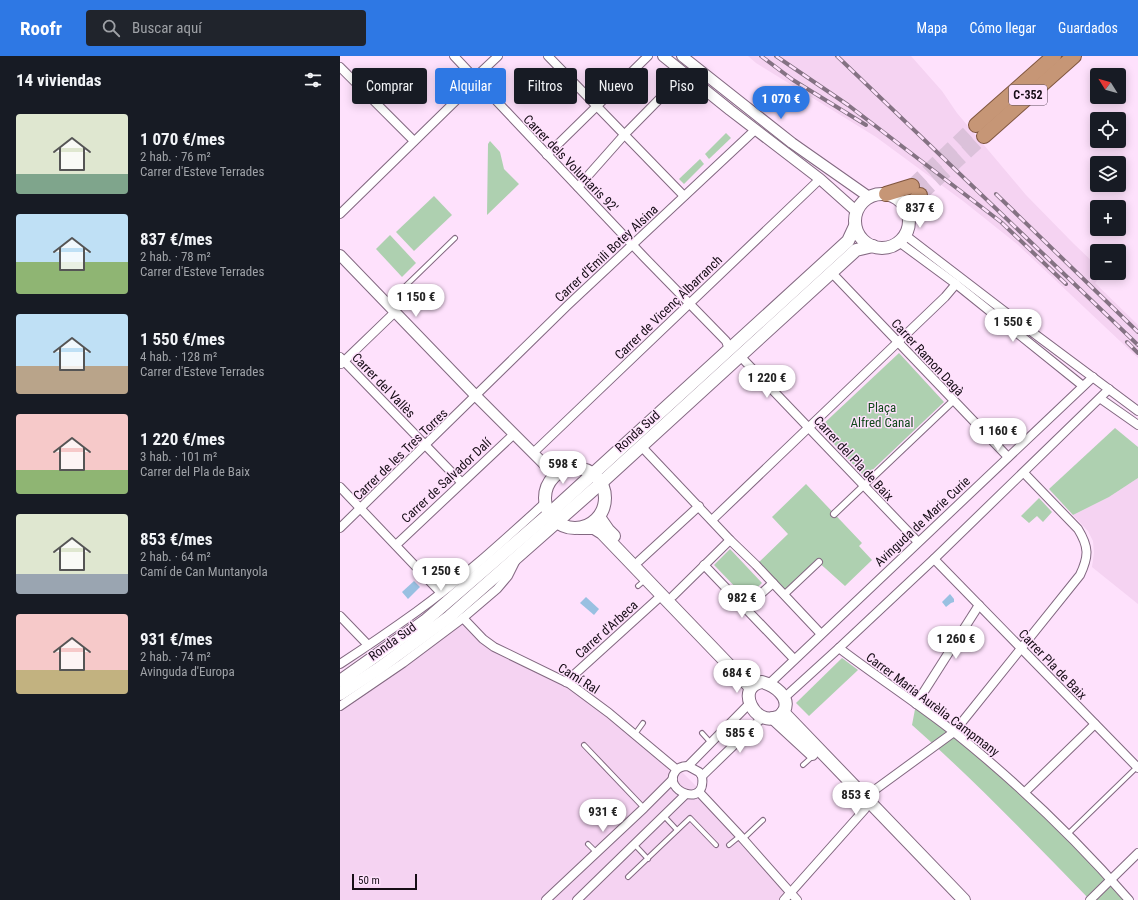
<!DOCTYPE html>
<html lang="es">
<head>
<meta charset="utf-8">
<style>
	body { margin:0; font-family:"Roboto Condensed",sans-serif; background:#20242c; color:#f1f3f6; height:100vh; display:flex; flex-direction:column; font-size:15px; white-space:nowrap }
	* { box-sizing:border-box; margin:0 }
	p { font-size:13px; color:#9ea1a6 }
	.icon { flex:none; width:22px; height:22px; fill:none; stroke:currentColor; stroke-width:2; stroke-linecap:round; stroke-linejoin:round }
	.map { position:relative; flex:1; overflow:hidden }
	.side { display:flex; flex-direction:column; background:#171b24; width:340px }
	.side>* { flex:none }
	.guide { position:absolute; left:12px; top:12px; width:380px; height:36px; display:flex; gap:8px }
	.needle { width:26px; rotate:307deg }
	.buttons { position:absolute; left:750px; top:12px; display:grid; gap:8px }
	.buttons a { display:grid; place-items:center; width:36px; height:36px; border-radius:4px; background:#171b24; box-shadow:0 2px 10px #0003; font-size:20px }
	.scale { position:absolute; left:12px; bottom:10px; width:65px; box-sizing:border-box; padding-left:4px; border:2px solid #160d16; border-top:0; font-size:11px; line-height:14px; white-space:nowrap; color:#160d16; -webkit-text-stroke:3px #fee1fc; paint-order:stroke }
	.price { position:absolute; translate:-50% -34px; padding:0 9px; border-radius:14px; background:#fff; color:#222; font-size:13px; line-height:26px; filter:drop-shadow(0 1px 2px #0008) }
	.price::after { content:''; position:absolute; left:50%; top:24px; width:12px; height:9px; margin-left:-6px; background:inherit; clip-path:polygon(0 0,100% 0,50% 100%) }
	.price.on { background:#2e78e4; color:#fff }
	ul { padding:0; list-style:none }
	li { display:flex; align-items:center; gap:12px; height:100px; padding:0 16px }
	li span { display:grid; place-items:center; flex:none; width:112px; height:80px; border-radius:4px; color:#555 }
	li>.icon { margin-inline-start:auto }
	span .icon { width:48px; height:48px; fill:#fffc; stroke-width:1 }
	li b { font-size:17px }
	h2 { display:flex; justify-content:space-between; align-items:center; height:48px; padding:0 16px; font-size:17px }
	.chip { padding:0 14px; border-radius:4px; background:#171b24; box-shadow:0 2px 10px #0003; font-size:14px; line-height:36px }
	.chip.on { background:#2e78e4; color:#fff }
	header { display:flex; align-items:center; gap:24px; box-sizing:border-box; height:56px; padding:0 20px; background:#2e78e4; color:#fff }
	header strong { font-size:19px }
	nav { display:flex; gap:22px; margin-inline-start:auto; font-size:14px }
	.search { width:280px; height:36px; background:#20242c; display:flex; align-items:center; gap:10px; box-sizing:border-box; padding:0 14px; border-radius:4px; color:#9ea1a6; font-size:15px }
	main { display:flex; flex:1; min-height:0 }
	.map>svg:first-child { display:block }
	.built { fill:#f5d3f2 }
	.green { fill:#aed0b0 }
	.water { fill:#99c0e1 }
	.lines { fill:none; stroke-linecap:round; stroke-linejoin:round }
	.trunk-tunnel { stroke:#dbc1da; stroke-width:14; stroke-dasharray:14 7; stroke-linecap:butt }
	.service-casing { stroke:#826880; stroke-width:6 }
	.pedestrian-casing { stroke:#826880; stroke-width:8 }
	.minor-casing { stroke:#826880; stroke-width:10 }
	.tertiary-casing { stroke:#826880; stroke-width:12 }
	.secondary-casing { stroke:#826880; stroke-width:14 }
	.trunk-casing { stroke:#7f553e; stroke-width:16 }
	.service { stroke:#fff; stroke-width:4 }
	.pedestrian { stroke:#fff; stroke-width:6 }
	.minor { stroke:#fff; stroke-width:8 }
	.tertiary { stroke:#fff; stroke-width:10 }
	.secondary { stroke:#fff; stroke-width:12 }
	.trunk { stroke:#c69676; stroke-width:14 }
	.rail-casing { stroke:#847283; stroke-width:4 }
	.rail { stroke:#fee1fc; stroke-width:2.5; stroke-dasharray:8; stroke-linecap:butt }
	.labels { text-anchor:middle; stroke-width:3; stroke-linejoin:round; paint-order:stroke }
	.shield { fill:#fee1fc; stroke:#5c4d5b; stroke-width:1 }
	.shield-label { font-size:12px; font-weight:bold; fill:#160d16 }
	.street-label { font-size:13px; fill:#160d16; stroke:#fee1fc }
	.park-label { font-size:13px; fill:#12491b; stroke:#fee1fc }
</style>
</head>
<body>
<header>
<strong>Roofr</strong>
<div class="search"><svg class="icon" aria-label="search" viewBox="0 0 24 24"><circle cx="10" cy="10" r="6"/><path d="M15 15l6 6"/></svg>Buscar aquí</div>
<nav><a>Mapa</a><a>Cómo llegar</a><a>Guardados</a></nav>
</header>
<main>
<section class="side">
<h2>14 viviendas<svg class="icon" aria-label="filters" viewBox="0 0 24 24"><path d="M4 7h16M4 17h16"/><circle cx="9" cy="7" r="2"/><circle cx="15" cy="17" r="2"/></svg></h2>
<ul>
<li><span style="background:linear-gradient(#dfe7d0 75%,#7fa58c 0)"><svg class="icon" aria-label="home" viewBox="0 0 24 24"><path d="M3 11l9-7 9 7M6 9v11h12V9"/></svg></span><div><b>1 070 €/mes</b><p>2 hab. · 76 m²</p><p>Carrer d'Esteve Terrades</p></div></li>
<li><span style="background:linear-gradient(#bfe0f5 60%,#8fb573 0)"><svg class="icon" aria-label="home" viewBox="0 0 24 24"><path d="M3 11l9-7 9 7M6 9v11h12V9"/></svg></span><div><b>837 €/mes</b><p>2 hab. · 78 m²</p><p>Carrer d'Esteve Terrades</p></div></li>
<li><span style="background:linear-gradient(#bfe0f5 65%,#b9a48a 0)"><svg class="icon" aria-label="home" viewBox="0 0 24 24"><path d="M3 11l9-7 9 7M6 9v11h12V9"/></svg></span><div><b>1 550 €/mes</b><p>4 hab. · 128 m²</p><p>Carrer d'Esteve Terrades</p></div></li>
<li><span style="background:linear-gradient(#f6c9c9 70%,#8fb573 0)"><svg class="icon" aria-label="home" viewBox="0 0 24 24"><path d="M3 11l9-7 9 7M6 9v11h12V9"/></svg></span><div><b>1 220 €/mes</b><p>3 hab. · 101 m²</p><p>Carrer del Pla de Baix</p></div></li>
<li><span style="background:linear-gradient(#dfe7d0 75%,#9aa5b1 0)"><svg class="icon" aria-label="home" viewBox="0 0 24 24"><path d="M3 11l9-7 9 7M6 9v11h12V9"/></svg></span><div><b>853 €/mes</b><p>2 hab. · 64 m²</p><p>Camí de Can Muntanyola</p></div></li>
<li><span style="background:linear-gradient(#f6c9c9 70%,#c2b280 0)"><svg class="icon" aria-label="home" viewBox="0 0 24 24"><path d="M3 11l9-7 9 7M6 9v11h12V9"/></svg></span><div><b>931 €/mes</b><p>2 hab. · 74 m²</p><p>Avinguda d'Europa</p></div></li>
</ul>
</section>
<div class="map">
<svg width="798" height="844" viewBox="0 0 798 844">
	<rect width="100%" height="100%" fill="#fee1fc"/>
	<g class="built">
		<path d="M408,0H571L602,35L617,57L686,139L733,187L757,210V217H763L755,227L798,269V302L677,188L623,145L536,81L416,7Z"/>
		<path d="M798,422V548L752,511L754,497L753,485L748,475L733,459L769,441Z"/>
		<path d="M113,551L144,581L180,601L233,626L334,708L365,739L460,844H0V632Z"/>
	</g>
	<g class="green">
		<path d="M386,77L391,82L369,103L365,98Z"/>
		<path d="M150,85L160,96L164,113L179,128L147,159L148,88Z"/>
		<path d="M360,103L364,108L344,128L339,123Z"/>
		<path d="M94,140L112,159L74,195L56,176Z"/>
		<path d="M50,179L76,207L62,221L36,193Z"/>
		<path d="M559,297L604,346L525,421L479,372Z"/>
		<path d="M775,372L798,391V422L769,441L733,459L709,433Z"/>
		<path d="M466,428L522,487L519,490L532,504L505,530L476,504L442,537L416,509L448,478L432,461Z"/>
		<path d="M699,442L712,456L703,466L697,460L689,467L681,460Z"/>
		<path d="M390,493L422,527L406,542L374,509Z"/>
		<path d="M502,602L518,614L469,660L456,647Z"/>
		<path d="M576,648L685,736L789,844H750C692,784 634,724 572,669Z"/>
	</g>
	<g class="water">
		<path d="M74,525L80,531L68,543L62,536Z"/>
		<path d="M610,538L614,543V546L611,547L606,551L602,546Z"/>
		<path d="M246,541L259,553L254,559L240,547Z"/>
	</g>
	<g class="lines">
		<g class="trunk-tunnel">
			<path d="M572,130L636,69"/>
			<path d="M580,139L644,80"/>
		</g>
		<g class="service-casing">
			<g id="service">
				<path d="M47,248L115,182"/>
				<path d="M298,530L305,524"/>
				<path d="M362,677L371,687"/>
				<path d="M295,678L303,667"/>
				<path d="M244,689L304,752"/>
				<path d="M463,709L473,700"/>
				<path d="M324,760L337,774"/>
				<path d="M728,778L797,711"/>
				<path d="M403,783L423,764"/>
				<path d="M248,788L256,796"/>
				<path d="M294,788L308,803"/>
				<path d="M389,789L400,780"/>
				<path d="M288,821L350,762L376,789"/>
			</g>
		</g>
		<g class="pedestrian-casing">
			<g id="pedestrian">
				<path d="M494,458L613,345"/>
				<path d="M444,539L479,506"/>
			</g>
		</g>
		<g class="minor-casing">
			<g id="minor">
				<path d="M114,0L304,201L386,285L389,293"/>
				<path d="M208,0L344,140"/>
				<path d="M0,11L74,85"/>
				<path d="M207,99L308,0"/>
				<path d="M238,131L285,78L344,18"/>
				<path d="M0,158L136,25L141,16L158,0"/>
				<path d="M565,179L664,255L798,355"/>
				<path d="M559,186L616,228L743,330"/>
				<path d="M492,217L668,401"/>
				<path d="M400,300L578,486"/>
				<path d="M0,301L121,426"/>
				<path d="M1,308L55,256"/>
				<path d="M761,343L798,369"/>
				<path d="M301,390L390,484L416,509L481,578"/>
				<path d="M193,397L480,123"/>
				<path d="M0,431L101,537"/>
				<path d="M372,464L605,241L616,228"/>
				<path d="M0,472L228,249L415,74"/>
				<path d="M56,489L174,378"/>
				<path d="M594,503L798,712"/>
				<path d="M299,505L359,450"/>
				<path d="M364,509L454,603"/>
				<path d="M333,540L390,484"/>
				<path d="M405,552L433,527"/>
				<path d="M0,560L28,589"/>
				<path d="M123,562L143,583L154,591L230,628L269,657L336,713"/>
				<path d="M499,592C537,621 577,647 614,676C677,727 736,783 789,844"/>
				<path d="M0,608C26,591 51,574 76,556C122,523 163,485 205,447"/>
				<path d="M226,626L322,539"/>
				<path d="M429,628L753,321"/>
				<path d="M444,642L499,592L594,503L769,333"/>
				<path d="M576,648L639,549"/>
				<path d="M0,650L63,607L123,562L157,533L168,520L176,504"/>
				<path d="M348,710L359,716L362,720C367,754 322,734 335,716C338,711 342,710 348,710Z"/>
				<path d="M348,710L410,647"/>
				<path d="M362,720L423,661"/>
				<path d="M359,736L403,783L457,844"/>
				<path d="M685,736L755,668"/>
				<path d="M525,741L614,676L740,519C749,500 749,491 738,473L684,417"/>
				<path d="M206,844L304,752L333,723"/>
				<path d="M237,844L346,738"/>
				<path d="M444,844L525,753"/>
				<path d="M750,844L798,797"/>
			</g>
		</g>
		<g class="tertiary-casing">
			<g id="tertiary">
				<path d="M323,0L390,54L480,123L517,156"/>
				<path d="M342,0L452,87L529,141"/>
				<path d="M0,199L136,340L215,419"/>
			</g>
		</g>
		<g class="secondary-casing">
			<g id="secondary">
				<circle cx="542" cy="165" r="27"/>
				<circle cx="235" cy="442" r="30"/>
				<path d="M259,461L268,474L274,480"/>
				<path d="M239,472H254L262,477L411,632"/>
				<path d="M0,625L85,565L209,458L508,185L515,170"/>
				<path d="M422,626C434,629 451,641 444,655C442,658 441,660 437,661C414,671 395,630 422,626Z"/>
				<path d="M0,638L38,613L109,561L261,427L516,194L533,190"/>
				<path d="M443,656L624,844"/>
				<path d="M433,662L472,698"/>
			</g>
		</g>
		<g class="trunk-casing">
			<g id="trunk">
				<path d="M636,69L714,0"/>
				<path d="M644,80L734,0"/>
				<path d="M546,138L572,130"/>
				<path d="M566,153L580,139"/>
			</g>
		</g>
		<use href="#service" class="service"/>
		<use href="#pedestrian" class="pedestrian"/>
		<use href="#minor" class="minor"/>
		<use href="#tertiary" class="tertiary"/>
		<use href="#secondary" class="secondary"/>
		<use href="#trunk" class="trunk"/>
		<g class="rail-casing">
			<g id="rail">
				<path d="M421,0L453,24L526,69"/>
				<path d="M436,0L508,49L661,166"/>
				<path d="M497,0L798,289"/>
				<path d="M656,138L798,276"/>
				<path d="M662,167L726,228"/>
				<path d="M787,286L798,297"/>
			</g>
		</g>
		<use href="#rail" class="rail"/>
	</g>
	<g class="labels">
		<rect class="shield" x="669" y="29" width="38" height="20" rx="3"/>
		<g class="shield-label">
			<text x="688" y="43">C-352</text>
		</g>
		<g class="street-label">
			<text transform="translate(231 107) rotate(46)" y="5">Carrer dels Voluntaris 92'</text>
			<text transform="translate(266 197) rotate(-43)" y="5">Carrer d'Emili Botey Alsina</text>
			<text transform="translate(328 251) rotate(-44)" y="5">Carrer de Vicenç Albarranch</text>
			<text transform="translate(588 301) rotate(47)" y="5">Carrer Ramon Dagà</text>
			<text transform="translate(44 329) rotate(46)" y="5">Carrer del Vallès</text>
			<text transform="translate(297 375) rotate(-42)" y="5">Ronda Sud</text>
			<text transform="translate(60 398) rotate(-44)" y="5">Carrer de les Tres Torres</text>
			<text transform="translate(514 402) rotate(47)" y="5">Carrer del Pla de Baix</text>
			<text transform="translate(106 424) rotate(-43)" y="5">Carrer de Salvador Dalí</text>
			<text transform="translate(582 465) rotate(-43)" y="5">Avinguda de Marie Curie</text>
			<text transform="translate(266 573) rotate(-42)" y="5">Carrer d'Arbeca</text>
			<text transform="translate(52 585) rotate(-36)" y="5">Ronda Sud</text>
			<text transform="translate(713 608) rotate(46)" y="5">Carrer Pla de Baix</text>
			<text transform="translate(239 622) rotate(32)" y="5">Camí Ral</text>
			<text transform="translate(593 648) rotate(37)" y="5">Carrer Maria Aurèlia Campmany</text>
		</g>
		<g class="park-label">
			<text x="542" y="356">Plaça<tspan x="542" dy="15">Alfred Canal</tspan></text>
		</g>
	</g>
</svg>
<div class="buttons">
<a><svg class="needle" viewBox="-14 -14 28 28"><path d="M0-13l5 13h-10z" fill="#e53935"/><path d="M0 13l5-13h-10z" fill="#9ea1a6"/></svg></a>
<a><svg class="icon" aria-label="locate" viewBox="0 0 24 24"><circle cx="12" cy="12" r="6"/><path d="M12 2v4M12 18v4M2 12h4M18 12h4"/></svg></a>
<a><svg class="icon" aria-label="layers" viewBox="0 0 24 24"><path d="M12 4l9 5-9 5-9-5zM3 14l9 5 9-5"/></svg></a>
<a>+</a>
<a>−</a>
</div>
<div class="scale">50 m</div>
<b class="price on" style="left:441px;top:64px">1 070 €</b>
<b class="price" style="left:580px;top:173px">837 €</b>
<b class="price" style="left:76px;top:262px">1 150 €</b>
<b class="price" style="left:673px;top:287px">1 550 €</b>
<b class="price" style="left:427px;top:343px">1 220 €</b>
<b class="price" style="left:658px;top:396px">1 160 €</b>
<b class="price" style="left:223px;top:429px">598 €</b>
<b class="price" style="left:101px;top:536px">1 250 €</b>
<b class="price" style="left:402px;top:563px">982 €</b>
<b class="price" style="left:616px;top:604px">1 260 €</b>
<b class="price" style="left:397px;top:638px">684 €</b>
<b class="price" style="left:400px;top:698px">585 €</b>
<b class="price" style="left:516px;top:760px">853 €</b>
<b class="price" style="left:263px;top:777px">931 €</b>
<div class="guide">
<a class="chip">Comprar</a>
<a class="chip on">Alquilar</a>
<a class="chip">Filtros</a>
<a class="chip">Nuevo</a>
<a class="chip">Piso</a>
</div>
</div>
</main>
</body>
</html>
